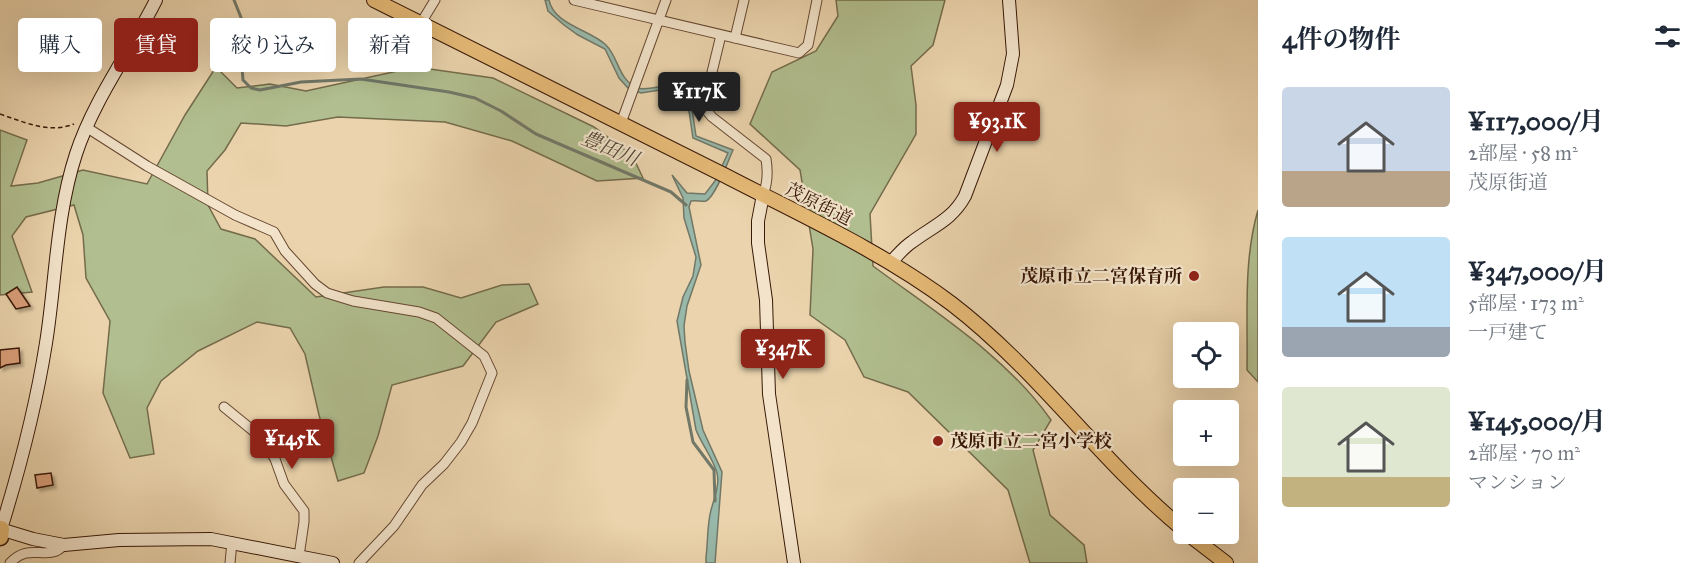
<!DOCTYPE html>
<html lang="ja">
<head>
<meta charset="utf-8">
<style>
	body { margin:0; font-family:"IM FELL Great Primer","Noto Serif JP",serif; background:#f6f6f7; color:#1f2937; height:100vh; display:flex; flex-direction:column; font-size:22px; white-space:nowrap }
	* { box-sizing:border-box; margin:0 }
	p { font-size:20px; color:#747a83 }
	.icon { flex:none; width:33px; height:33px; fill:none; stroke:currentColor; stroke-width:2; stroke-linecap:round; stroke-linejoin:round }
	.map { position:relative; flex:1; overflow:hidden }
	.details { display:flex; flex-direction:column; background:#fff; width:450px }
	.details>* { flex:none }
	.top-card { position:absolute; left:18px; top:18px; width:570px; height:54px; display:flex; gap:12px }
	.controls { position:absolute; left:1173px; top:322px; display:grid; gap:12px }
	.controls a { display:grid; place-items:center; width:66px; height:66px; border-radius:6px; background:#fff; box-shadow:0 6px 24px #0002; font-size:30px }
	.price { position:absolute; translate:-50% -51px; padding:0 14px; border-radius:6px; background:#8f2418; color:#fff; font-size:20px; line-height:39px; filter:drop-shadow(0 2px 3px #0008) }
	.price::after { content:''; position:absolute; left:50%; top:36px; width:18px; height:14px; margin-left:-9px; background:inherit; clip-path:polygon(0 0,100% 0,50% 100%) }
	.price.current { background:#222; color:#fff }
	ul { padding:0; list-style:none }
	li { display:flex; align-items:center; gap:18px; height:150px; padding:0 24px }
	li span { display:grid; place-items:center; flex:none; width:168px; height:120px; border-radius:6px; color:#555 }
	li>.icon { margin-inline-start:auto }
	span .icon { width:72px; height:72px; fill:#fffc; stroke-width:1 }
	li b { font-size:26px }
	h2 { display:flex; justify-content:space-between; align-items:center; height:72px; padding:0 24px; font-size:26px }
	.chip { padding:0 21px; border-radius:6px; background:#fff; box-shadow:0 6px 24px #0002; font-size:21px; line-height:54px }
	.chip.current { background:#8f2418; color:#fff }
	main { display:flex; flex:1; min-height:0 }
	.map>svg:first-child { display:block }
	.green { fill:#b1be8f; stroke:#746b4b; stroke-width:1.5 }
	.water { fill:#98b8a9; stroke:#727868; stroke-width:1.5 }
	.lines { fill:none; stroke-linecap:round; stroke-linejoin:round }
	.stream { stroke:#727868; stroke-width:3 }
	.building { fill:#da9f7a; stroke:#381807; stroke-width:1.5; filter:url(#shadow) }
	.street-casing { stroke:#654730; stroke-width:11 }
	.secondary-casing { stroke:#381807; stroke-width:14 }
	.primary-casing { stroke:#381807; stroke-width:16 }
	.highway-casing { stroke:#381807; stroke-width:19 }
	.path { stroke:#381807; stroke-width:1.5; stroke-dasharray:4.5 3; stroke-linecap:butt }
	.street { stroke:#f2e3ca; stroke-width:9 }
	.secondary { stroke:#f2e3ca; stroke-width:12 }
	.primary { stroke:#e6ba76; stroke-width:14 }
	.highway { stroke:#e6ba76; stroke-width:16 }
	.poi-dot { fill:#8f2418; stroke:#f2e3ca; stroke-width:2 }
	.labels { text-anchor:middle; stroke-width:4.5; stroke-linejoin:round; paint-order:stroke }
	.street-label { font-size:18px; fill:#381807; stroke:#f2e3ca }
	.poi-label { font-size:18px; font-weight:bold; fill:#381807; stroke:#f2e3ca; text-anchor:end }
	.water-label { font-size:20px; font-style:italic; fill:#554838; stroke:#f2e3ca }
</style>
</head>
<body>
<main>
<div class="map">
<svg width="1258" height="563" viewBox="0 0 1258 563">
	<defs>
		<filter id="shadow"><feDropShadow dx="3" dy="3" stdDeviation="1.5" flood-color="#0004"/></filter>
	</defs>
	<rect width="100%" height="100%" fill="#ebd4ad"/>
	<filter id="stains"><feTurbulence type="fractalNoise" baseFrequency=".00333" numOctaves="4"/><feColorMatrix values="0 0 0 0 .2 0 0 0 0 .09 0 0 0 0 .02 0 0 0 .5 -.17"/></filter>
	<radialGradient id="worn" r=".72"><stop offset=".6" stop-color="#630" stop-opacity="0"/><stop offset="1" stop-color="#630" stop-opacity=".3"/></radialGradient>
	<g class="green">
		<path d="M836,0H945L933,45L911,66L916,105V134L870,214L873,266C935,312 1006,356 1051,420L1033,450L1050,515L1084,545L1087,563H1030L1008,490L908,392L864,377L845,340L810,315L813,249L800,170L750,124L772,72L816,51L838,16Z"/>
		<path d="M216,67L237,88L270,84L306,91L416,67L493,78L594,127L632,155L643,178L597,181L512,141L445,122L338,117L286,126L241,123L225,150L207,171L208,205L221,229L255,239L316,297L384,287H423L461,298L502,285L529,284L538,304L496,322L463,366L392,385L378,436L364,473L338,481L319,415L305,354L290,328L257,322L198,351L161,381L147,408L154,454L130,458L103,393L110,321L86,278L83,235L74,205L26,217L12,236L32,292L0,295V130L27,140L11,186L38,183L83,170L147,184L185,115Z"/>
		<path d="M1258,210V382L1247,370C1248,316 1243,262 1258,210Z"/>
	</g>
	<path class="water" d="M545,0H549C554,25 591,30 606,45C619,58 618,80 638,88C645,91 666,85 675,84L692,109L696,136L733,150C728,161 716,196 706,201C702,202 696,200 691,201L689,207L701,265L687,306L684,326L685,342L689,371L703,430L722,472L715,563H706V557C708,542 707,525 711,510C714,499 720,484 717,473C713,458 702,445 696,430L677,321L683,297L693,276L696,257L684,218L683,198L672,175L687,193L705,194L715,181L728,153L693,138L689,111L673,88L641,93L628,88L619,78L605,49L578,35L564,25L548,11Z"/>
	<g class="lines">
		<g class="stream">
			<path d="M234,0L246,30L248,49L244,55L242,67L243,80L251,88L260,90L301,82L361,79L449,92L475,98L501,111L536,134L671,192L686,205"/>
			<path d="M687,380L686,407L693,442L714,470L715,501"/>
		</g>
	</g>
	<g class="building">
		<path d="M17,287L30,306L16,309L6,294Z"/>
		<path d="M19,348L20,363L6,365L0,368V350Z"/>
		<path d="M51,473L53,485L37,488L35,475Z"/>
	</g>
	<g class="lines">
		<g class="street-casing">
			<g id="street">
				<path d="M574,0L799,53L808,45L817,0"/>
				<path d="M421,23L435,0"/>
				<path d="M721,35L705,101L707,111L712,117L766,159C768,171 767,185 763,195"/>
				<path d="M735,38L744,0"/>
				<path d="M621,123L666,0"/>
				<path d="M86,127L147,166L235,215L274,232L285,251L315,284L327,293L353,301L419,312L436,318L484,356L492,373L472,423L461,442L444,464L422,485L394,526L359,563"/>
				<path d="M224,407L262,438L275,459L284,484L304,511V522L299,556"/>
				<path d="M10,563C30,541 48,563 64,545"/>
				<path d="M230,563L232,542"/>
			</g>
		</g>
		<g class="secondary-casing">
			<g id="secondary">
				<path d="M763,195L758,221V243L766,300L769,394L794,563"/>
				<path d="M891,262C898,255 904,247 912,242C933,226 952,220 965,196L1007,85L1013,54L1009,0"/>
				<path d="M0,529L33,539L64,545L119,540L211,539L333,563"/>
				<path d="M1,529C20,468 36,406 46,343C56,280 56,215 76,154C94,99 130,52 156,0"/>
			</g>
		</g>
		<g class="primary-casing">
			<g id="primary">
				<path d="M374,0C492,58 609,117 726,176C803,216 883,252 952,304C1038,370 1100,461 1184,530"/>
				<path d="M1188,534L1226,563"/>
			</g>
		</g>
		<g class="highway-casing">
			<path id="highway" d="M0,537L1,529"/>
		</g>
		<path class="path" d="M0,114C24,122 49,134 74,124"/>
		<use href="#street" class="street"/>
		<use href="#secondary" class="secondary"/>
		<use href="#primary" class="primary"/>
		<use href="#highway" class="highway"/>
	</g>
	<g class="poi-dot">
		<circle cx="1194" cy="276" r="6"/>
		<circle cx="938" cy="441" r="6"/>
	</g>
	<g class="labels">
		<g class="street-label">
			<text transform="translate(819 204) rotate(27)" y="6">茂原街道</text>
		</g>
		<g class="poi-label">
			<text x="1182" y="282">茂原市立二宮保育所</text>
			<text x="950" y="447" text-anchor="start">茂原市立二宮小学校</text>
		</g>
		<g class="water-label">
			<text transform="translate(610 148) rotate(23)" y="7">豊田川</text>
		</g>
	</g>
	<rect width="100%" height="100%" filter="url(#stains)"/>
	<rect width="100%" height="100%" fill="url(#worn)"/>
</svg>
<div class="controls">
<a><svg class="icon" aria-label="locate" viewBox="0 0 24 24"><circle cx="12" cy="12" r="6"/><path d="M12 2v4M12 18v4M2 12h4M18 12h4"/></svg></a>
<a>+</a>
<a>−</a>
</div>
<b class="price current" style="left:699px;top:123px">¥117K</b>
<b class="price" style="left:997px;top:153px">¥93.1K</b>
<b class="price" style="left:783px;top:380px">¥347K</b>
<b class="price" style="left:292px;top:470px">¥145K</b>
<div class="top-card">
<a class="chip">購入</a>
<a class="chip current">賃貸</a>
<a class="chip">絞り込み</a>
<a class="chip">新着</a>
</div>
</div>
<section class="details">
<h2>4件の物件<svg class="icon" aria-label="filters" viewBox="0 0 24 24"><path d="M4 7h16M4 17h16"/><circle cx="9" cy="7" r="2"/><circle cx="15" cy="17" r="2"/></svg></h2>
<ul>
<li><span style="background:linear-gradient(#c9d6e8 70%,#b9a48a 0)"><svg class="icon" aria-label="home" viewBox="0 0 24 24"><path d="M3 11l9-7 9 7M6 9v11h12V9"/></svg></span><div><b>¥117,000/月</b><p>2部屋 · 58 m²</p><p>茂原街道</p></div></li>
<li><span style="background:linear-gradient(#bfe0f5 75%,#9aa5b1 0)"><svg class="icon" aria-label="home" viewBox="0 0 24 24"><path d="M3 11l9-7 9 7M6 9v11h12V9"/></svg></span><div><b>¥347,000/月</b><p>5部屋 · 173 m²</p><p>一戸建て</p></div></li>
<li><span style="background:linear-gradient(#dfe7d0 75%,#c2b280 0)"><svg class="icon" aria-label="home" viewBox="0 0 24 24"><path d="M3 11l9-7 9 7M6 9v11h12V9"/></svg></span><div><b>¥145,000/月</b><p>2部屋 · 70 m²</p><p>マンション</p></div></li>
</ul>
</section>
</main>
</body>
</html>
